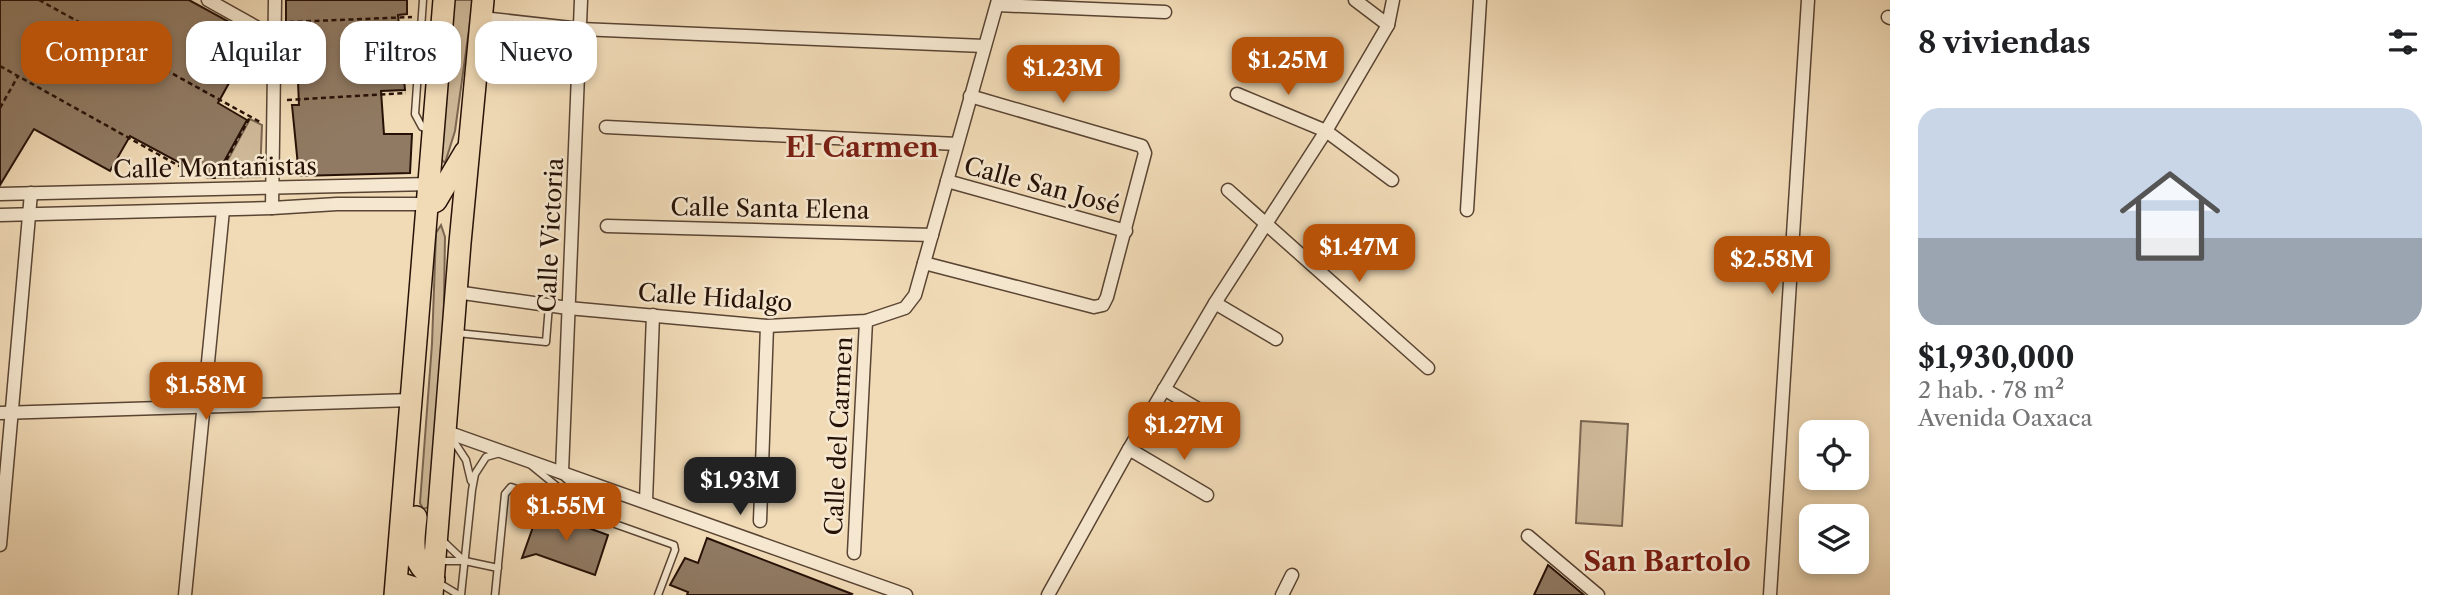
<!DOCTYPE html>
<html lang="es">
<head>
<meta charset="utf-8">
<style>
	body { margin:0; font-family:"Libre Caslon Text",serif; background:#f6f6f6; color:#202124; height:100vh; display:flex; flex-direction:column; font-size:26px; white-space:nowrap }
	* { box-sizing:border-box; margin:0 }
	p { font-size:23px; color:#757577 }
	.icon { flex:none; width:38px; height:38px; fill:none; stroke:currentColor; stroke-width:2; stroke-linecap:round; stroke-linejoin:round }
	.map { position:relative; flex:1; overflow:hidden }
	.drawer { display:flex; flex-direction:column; background:#fff; width:560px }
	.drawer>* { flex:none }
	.guide { position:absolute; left:21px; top:21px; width:665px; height:63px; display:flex; gap:14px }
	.controls { position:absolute; left:1799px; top:420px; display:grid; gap:14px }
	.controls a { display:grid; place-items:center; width:70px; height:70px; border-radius:14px; background:#fff; box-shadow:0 4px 10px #0003; font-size:35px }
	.price { position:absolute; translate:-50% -60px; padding:0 16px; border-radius:14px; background:#b45309; color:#fff; font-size:23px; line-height:46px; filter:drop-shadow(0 2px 4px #0008) }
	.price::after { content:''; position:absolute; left:50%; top:42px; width:21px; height:16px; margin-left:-10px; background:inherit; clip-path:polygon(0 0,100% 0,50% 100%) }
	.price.on { background:#222; color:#fff }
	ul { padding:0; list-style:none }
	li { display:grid; align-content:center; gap:14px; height:371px; padding:0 28px }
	li span { display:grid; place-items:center; height:217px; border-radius:21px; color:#555 }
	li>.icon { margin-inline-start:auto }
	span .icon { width:126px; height:126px; fill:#fffc; stroke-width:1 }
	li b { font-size:30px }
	h2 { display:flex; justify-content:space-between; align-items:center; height:84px; padding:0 28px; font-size:30px }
	.pill { padding:0 24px; border-radius:21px; background:#fff; box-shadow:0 4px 10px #0003; font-size:24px; line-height:63px }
	.pill.on { background:#b45309; color:#fff }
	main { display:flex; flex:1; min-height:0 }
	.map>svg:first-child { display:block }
	.green { fill:#ceb999; stroke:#7a6550; stroke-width:2 }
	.building { fill:#907a63; stroke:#261107; stroke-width:2 }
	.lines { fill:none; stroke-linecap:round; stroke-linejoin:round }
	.lane-casing { stroke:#594433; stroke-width:9 }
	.street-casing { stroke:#594433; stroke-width:15 }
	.primary-casing { stroke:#261107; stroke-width:24 }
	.path { stroke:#261107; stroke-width:2.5; stroke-dasharray:5 3.5; stroke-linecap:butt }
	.lane { stroke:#f6e8d0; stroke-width:6 }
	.street { stroke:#f6e8d0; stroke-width:12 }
	.primary { stroke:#f1dbb7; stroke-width:21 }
	.labels { text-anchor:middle; stroke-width:5; stroke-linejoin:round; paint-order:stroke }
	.street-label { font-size:24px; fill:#261107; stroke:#f6e8d0 }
	.quarter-label { font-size:28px; font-weight:bold; fill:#7a1f14; stroke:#f6e8d0 }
</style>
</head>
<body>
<main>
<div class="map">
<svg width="1890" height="595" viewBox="0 0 1890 595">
	<rect width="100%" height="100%" fill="#f1dbb7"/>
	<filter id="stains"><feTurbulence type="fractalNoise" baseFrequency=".00286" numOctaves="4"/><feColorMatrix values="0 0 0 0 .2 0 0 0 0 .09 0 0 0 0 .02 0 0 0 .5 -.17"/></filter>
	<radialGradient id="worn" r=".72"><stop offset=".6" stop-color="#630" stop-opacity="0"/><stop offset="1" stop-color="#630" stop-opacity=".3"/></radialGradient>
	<g class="green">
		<path d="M454,0H473L455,131L445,163L441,159Z"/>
		<path d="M250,119L262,125L260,177L218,178Z"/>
		<path d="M441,225L445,237L443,360L429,507L423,509L420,503L432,344L436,233Z"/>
		<path d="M1581,421L1628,424L1622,526L1576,523Z"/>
	</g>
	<g class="building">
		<path d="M0,0H189L255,36L218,103L247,120L215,178H208L130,136L110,171L34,129L0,185Z"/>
		<path d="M286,0H407V14L398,15L405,90L381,91L384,134H412L410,173L299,176L292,105H299L297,59H286Z"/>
		<path d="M539,510L608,535L595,575L536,554L522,558Z"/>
		<path d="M707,538L852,594L851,595H687L688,592L670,585L685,558L698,563Z"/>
		<path d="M1548,565L1584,595H1534Z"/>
	</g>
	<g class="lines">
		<g class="lane-casing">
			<g id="lane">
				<path d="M423,0L415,114L422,127L430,130"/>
				<path d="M457,333L546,342L549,305"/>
				<path d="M451,437L466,460L471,481"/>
				<path d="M532,466L586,510"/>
				<path d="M565,478L615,522"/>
				<path d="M443,541L463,560"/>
				<path d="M438,561H465L498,568"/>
				<path d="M439,583L459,595"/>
				<path d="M461,595L472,490L475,474L486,457L500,453"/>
				<path d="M495,595L505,494L511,487L674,545L675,550L658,595"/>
			</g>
		</g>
		<g class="street-casing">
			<g id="street">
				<path d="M208,0L274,37"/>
				<path d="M1355,0L1388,25"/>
				<path d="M997,5L1165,12"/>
				<path d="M1888,17L1890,18"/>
				<path d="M482,18L580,29L984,46"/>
				<path d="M1237,94L1326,131L1392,180"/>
				<path d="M606,127L957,144"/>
				<path d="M947,181L1126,231"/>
				<path d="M1228,190L1428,368"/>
				<path d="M0,194L431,184"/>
				<path d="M272,208L275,0"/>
				<path d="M1467,210L1480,0"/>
				<path d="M0,215L272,208L337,204H429"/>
				<path d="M607,226L932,235"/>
				<path d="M924,263L1094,307L1103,305L1107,297L1145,153L1142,146L970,96"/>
				<path d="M456,292L568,308L767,326L866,321L905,308L915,295L998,0"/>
				<path d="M1215,303L1276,339"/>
				<path d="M1164,389L1198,409"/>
				<path d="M0,413L412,400"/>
				<path d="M447,432L906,595"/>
				<path d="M1129,449L1207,495"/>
				<path d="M562,472L581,0"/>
				<path d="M646,501L653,315"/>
				<path d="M760,521L767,326"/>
				<path d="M1528,536L1598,595"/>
				<path d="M0,545L31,193"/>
				<path d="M854,553L866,321"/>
				<path d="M185,595L223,210"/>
				<path d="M1048,595L1129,449L1215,303L1326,131L1388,25L1393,0"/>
				<path d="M1282,595L1292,575"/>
				<path d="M1770,595L1808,0"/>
			</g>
		</g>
		<g class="primary-casing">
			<g id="primary">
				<path d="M429,204L436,201L465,152"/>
				<path d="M416,517C413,547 409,559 434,580"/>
				<path d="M402,584L415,588L418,595"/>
				<path d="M395,595L444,0"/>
				<path d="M432,595L460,243L483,0"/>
			</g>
		</g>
		<g class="path">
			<path d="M39,0L260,122"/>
			<path d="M289,22L412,17"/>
			<path d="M0,66L197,176"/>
			<path d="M287,100L406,93"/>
			<path d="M0,108L18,76"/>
			<path d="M218,175L250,117"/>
		</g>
		<use href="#lane" class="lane"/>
		<use href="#street" class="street"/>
		<use href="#primary" class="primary"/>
	</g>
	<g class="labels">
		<g class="street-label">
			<text transform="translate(215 168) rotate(-1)" y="8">Calle Montañistas</text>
			<text transform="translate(1042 186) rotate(15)" y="8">Calle San José</text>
			<text transform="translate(770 209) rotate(1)" y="8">Calle Santa Elena</text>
			<text transform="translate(551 235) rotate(-87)" y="8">Calle Victoria</text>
			<text transform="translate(715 298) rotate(4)" y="8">Calle Hidalgo</text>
			<text transform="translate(839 436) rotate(-87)" y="8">Calle del Carmen</text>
		</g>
		<g class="quarter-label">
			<text x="862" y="157">El Carmen</text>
			<text x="1667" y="571">San Bartolo</text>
		</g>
	</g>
	<rect width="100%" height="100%" filter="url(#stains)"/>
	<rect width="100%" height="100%" fill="url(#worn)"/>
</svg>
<div class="controls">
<a><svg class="icon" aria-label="locate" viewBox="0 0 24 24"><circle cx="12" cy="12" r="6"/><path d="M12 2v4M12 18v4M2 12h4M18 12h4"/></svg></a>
<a><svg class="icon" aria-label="layers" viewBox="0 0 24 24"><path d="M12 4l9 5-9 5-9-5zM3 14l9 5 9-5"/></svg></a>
</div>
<b class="price" style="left:1288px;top:97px">$1.25M</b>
<b class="price" style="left:1063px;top:105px">$1.23M</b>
<b class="price" style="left:1359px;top:284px">$1.47M</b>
<b class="price" style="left:1772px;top:296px">$2.58M</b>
<b class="price" style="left:206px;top:422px">$1.58M</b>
<b class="price" style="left:1184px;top:462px">$1.27M</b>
<b class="price on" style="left:740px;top:517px">$1.93M</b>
<b class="price" style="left:566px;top:543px">$1.55M</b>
<div class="guide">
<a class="pill on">Comprar</a>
<a class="pill">Alquilar</a>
<a class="pill">Filtros</a>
<a class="pill">Nuevo</a>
</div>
</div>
<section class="drawer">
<h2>8 viviendas<svg class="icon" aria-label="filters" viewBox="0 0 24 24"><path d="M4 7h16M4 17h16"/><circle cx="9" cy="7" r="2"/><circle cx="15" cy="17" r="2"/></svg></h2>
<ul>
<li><span style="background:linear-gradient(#c9d6e8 60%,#9aa5b1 0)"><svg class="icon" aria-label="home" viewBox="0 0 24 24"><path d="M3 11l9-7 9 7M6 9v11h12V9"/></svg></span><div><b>$1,930,000</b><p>2 hab. · 78 m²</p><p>Avenida Oaxaca</p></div></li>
</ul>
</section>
</main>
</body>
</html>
